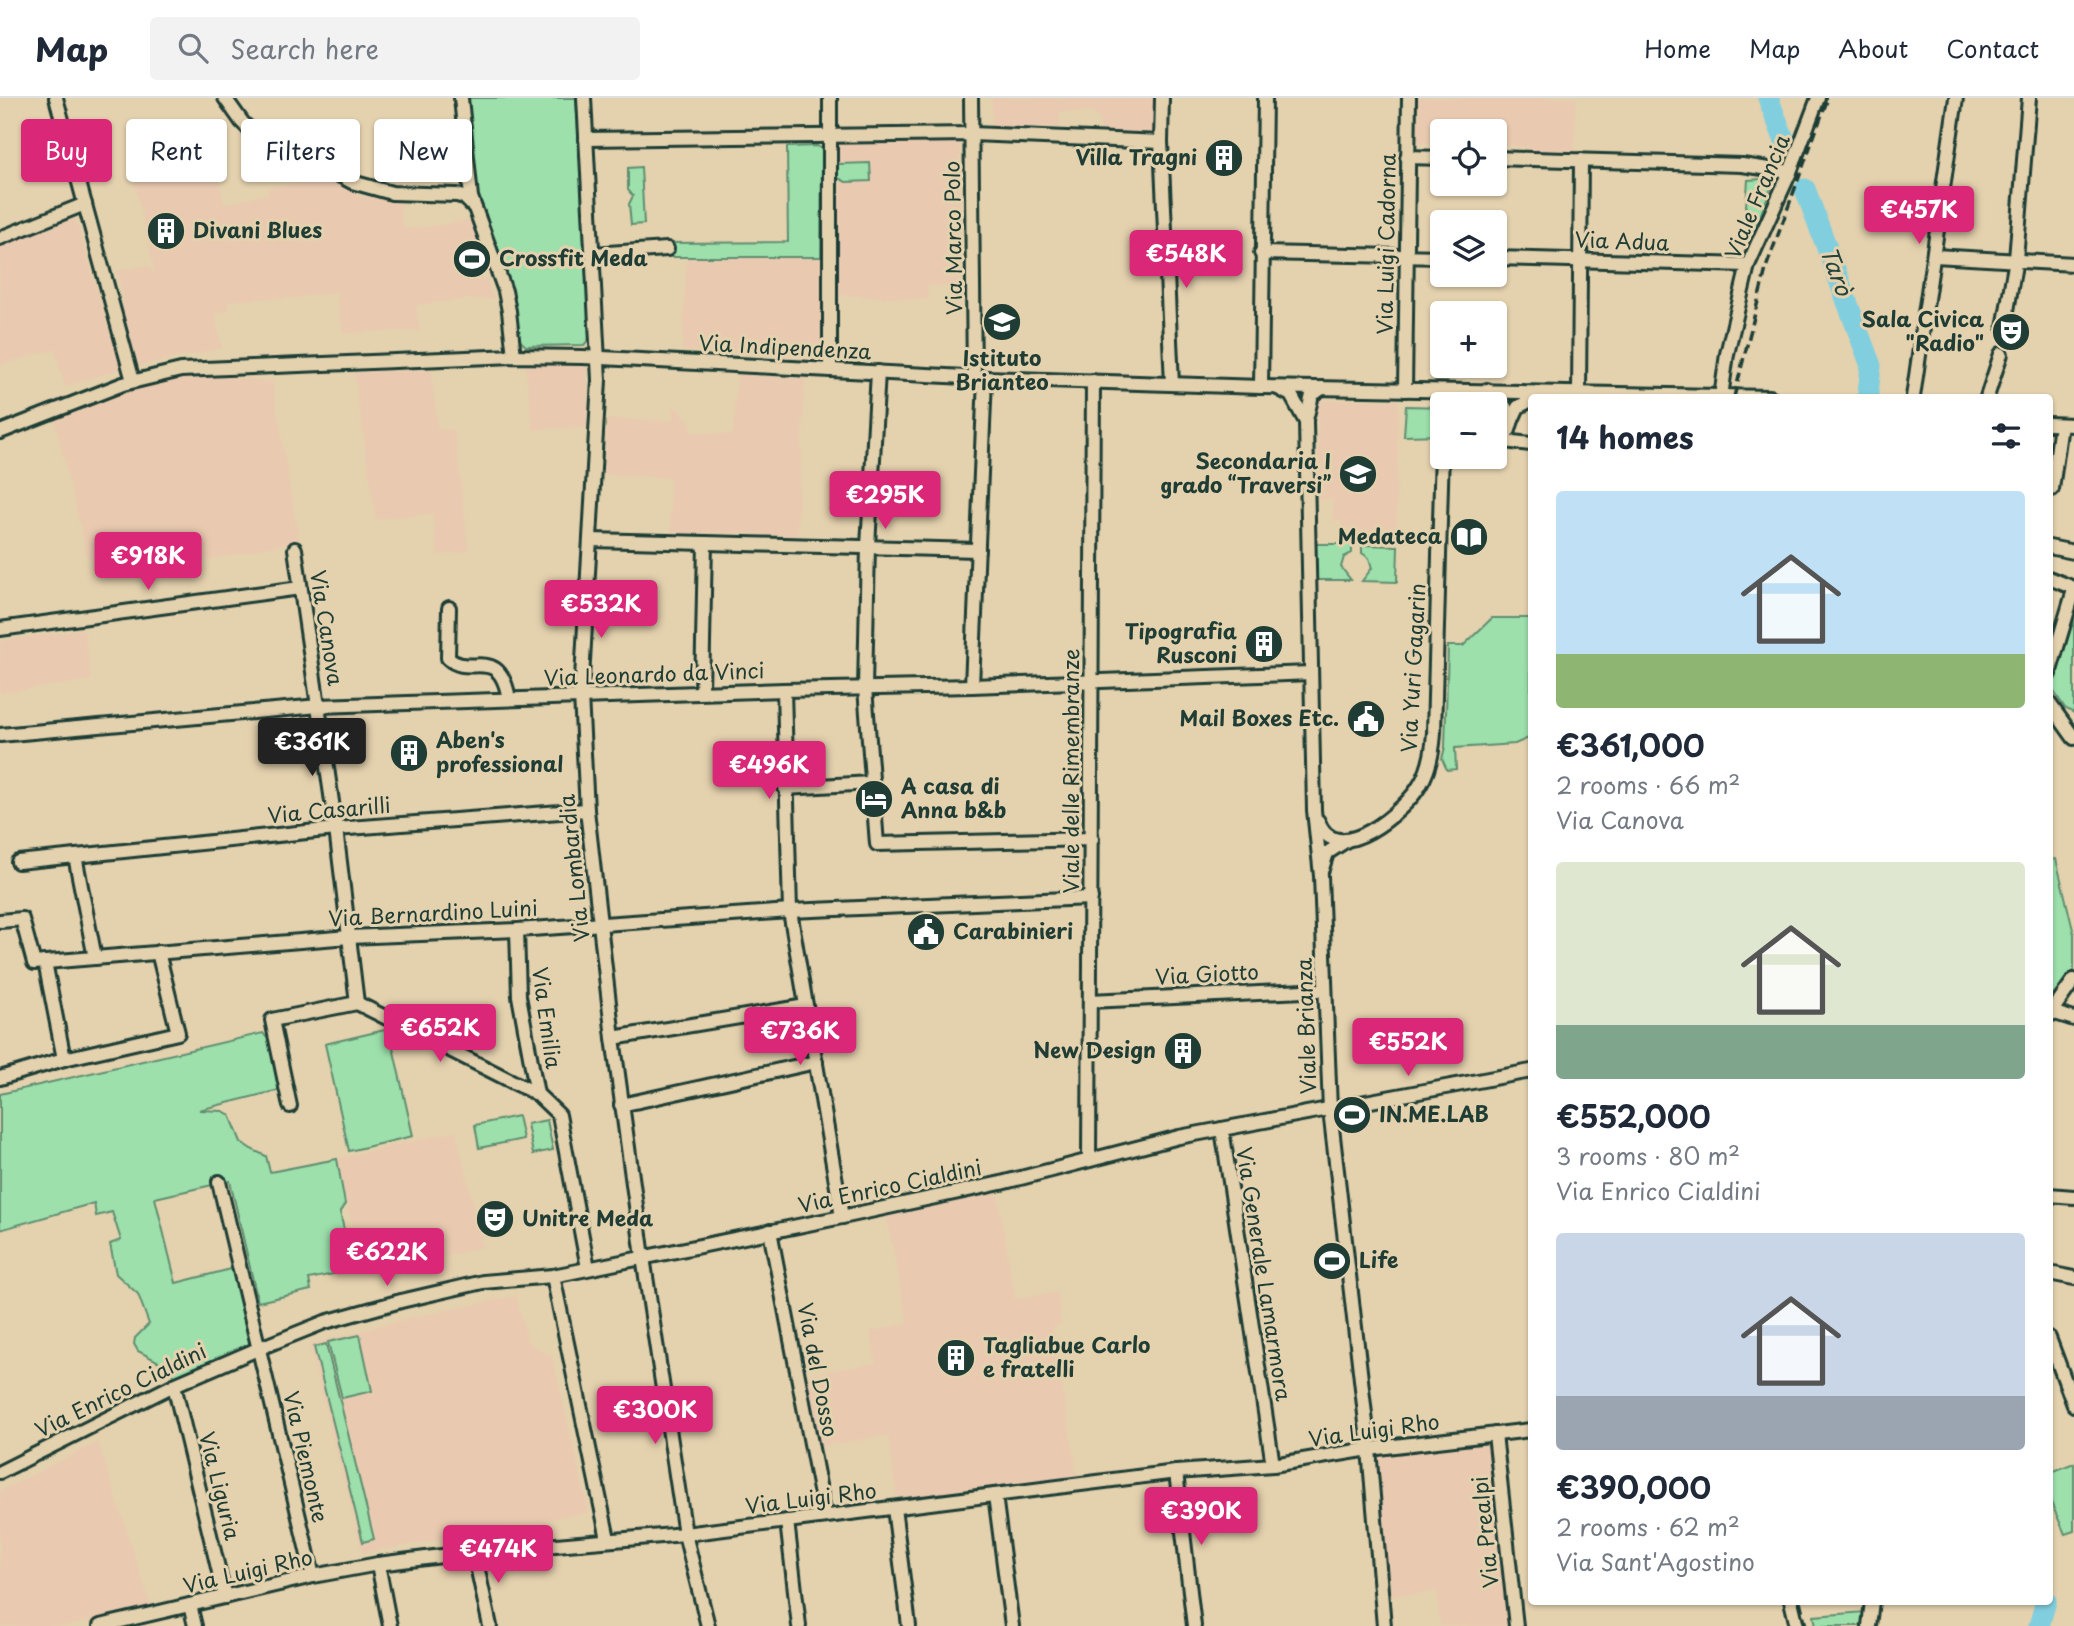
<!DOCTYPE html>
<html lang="en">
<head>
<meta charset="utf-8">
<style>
	body { margin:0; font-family:"Playpen Sans",sans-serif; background:#f2f2f3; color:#1f2937; height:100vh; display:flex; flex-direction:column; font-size:26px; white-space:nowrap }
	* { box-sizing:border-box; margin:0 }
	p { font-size:23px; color:#747a83 }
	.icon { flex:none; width:38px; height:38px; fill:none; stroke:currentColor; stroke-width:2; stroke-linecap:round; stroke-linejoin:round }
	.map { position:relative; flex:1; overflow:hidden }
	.details { position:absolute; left:1528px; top:296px; width:525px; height:1211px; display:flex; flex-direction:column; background:#fff; border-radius:7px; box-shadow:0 2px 5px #0004 }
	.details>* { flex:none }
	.banner { position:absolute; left:21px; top:21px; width:665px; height:63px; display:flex; gap:14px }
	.tools { position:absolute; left:1430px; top:21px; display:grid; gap:14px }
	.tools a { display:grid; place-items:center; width:77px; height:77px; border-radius:7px; background:#fff; box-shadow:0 2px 5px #0004; font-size:35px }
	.price { position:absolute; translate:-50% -60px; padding:0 16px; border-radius:7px; background:#db2777; color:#fff; font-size:23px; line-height:46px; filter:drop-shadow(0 2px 4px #0008) }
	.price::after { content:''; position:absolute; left:50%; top:42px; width:21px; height:16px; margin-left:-10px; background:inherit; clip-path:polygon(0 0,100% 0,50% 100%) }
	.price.active { background:#222; color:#fff }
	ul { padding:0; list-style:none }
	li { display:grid; align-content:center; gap:14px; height:371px; padding:0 28px }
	li span { display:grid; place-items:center; height:217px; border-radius:7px; color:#555 }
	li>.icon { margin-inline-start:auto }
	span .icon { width:126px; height:126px; fill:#fffc; stroke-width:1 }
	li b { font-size:30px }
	h2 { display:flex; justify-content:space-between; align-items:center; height:84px; padding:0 28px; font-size:30px }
	.chip { padding:0 24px; border-radius:7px; background:#fff; box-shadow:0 2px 5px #0004; font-size:24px; line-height:63px }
	.chip.active { background:#db2777; color:#fff }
	header { display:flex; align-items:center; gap:42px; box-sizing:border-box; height:98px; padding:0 35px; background:#fff; border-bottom:2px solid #e0e1e3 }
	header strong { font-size:33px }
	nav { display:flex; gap:38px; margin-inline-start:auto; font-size:24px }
	.search { width:490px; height:63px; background:#f2f2f3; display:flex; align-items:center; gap:18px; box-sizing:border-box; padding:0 24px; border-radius:7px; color:#747a83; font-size:26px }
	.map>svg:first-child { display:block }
	.built { fill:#e9cab0 }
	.green { fill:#9de0ac; stroke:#5e8e70; stroke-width:2 }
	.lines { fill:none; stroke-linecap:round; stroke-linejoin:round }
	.river { stroke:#81cfde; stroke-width:21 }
	.minor-casing { stroke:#1f3d34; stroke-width:18 }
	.minor { stroke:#e4d1ae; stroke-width:12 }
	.rail { stroke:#1f3d34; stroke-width:3.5; stroke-dasharray:10 5; stroke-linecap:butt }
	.labels { text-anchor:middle; stroke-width:6; stroke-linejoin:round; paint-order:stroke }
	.poi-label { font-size:21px; font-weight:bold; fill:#1f3d34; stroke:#e4d1ae; text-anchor:start }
	.street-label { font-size:21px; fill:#1f3d34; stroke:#e4d1ae }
	.water-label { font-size:23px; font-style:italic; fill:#24443c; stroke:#e4d1ae }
</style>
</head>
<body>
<header>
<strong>Map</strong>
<div class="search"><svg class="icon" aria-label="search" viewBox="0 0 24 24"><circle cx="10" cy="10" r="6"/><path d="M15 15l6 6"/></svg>Search here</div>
<nav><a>Home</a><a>Map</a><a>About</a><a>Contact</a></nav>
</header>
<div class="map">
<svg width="2074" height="1528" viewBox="0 0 2074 1528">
	<rect width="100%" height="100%" fill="#e4d1ae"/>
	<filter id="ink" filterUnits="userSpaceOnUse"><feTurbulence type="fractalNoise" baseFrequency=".0143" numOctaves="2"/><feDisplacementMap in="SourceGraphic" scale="14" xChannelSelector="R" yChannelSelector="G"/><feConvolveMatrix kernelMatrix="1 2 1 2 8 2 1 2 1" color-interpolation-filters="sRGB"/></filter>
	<g filter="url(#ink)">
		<g class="built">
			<path d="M992,0H1157L1156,37L1100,34V22L1093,14H1060V29H992Z"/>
			<path d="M1418,0H1576L1574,55L1531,52L1528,49L1495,47L1494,33H1442V45L1418,44Z"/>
			<path d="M960,43L961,189L928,187L927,201L838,197L837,101L841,100V81L838,80L836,44Z"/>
			<path d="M212,49L224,106L268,96V90L318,82L316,71L355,92L358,98L403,103L406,107L400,108L403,130H421L473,121L481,144L470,146L476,182L487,181L493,201H465L416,207L420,232L343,235L336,194L302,199L229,203L228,213L214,214L222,250L138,268L121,205L124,201L116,173L148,167L155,175L135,84L174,75L170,58Z"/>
			<path d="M75,119L121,271L65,288L54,251L0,267V146Z"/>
			<path d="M687,158L821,159L823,260L682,253Z"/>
			<path d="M525,265L588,269V329L533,331Z"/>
			<path d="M431,272L438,332H454L469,453L438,457L432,415L376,422L354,274Z"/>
			<path d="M737,277L805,281L797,438L735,435L671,436L670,380L603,376L607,321L672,323L673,308L690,323L691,334L733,337Z"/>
			<path d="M233,279L272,284L299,443L199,464L196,456L133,466L128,452L88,461L54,319L166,280Z"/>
			<path d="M1318,302H1398L1396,443L1343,442L1342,423H1333V401H1318Z"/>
			<path d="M84,531L91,582L0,595V543Z"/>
			<path d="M456,1033L483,1149L364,1179L337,1061Z"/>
			<path d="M996,1089L1015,1201L1057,1194L1061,1227L1052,1229L1078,1384L898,1407L888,1337L814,1350L803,1278L876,1265L870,1234L908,1225L885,1112Z"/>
			<path d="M516,1198L528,1245L552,1259L589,1414L363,1455L309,1247L405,1221Z"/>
			<path d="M1493,1338L1515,1528H1440L1437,1494L1383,1498L1371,1353Z"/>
			<path d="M98,1344L151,1509L67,1528H0V1393Z"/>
		</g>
		<g class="green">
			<path d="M468,0H576L591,239L584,247L526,248L518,241L486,116L474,88Z"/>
			<path d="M817,48L822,51L821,159H667V145L788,144L787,49Z"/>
			<path d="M870,65L871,83L846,84L838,80V66Z"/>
			<path d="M641,69L644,126L631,127L629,106L633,98L628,92V70Z"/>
			<path d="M1775,80L1753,136L1744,135L1748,82Z"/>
			<path d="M1406,308L1442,309V337L1404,338Z"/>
			<path d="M1316,446H1352V455L1344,459L1341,469L1351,482H1316Z"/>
			<path d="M1362,447L1398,448L1397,484L1362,483L1372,470L1369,460L1362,455Z"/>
			<path d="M2074,512V615L2065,610L2052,591Z"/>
			<path d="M1492,520H1531V639L1515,646L1455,650L1456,671L1447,672L1442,661L1445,649L1448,548H1463Z"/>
			<path d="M2056,761L2074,836V873L2049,901V762Z"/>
			<path d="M389,931L413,1038L349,1053L325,946Z"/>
			<path d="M263,935L269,943L279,992L199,1012L223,1013L230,1017L241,1044L251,1051L266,1058L270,1074L337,1061L345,1106L340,1114L353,1172L309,1181L311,1192L258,1204L230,1083L155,1100L176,1185L235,1170L253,1245L176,1280L163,1266L138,1253L134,1246L135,1240L149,1226L138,1196L116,1176L110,1146L121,1142L112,1114L96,1118L94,1105L0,1132V996Z"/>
			<path d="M518,1018L523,1041L479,1050L475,1027Z"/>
			<path d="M547,1022L553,1052L533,1056L527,1026Z"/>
			<path d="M360,1237L372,1293L342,1300L328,1244Z"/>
			<path d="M326,1246L374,1441L363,1444L314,1249Z"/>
			<path d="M2074,1365V1433L2065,1436L2049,1400V1375Z"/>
			<path d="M1865,1514L1864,1528H1816L1814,1518Z"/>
		</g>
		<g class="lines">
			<g class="river">
				<path d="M1768,0L1786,46"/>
				<path d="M1805,91L1871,268L1868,295"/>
				<path d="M2039,1528L2046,1503"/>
			</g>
			<g class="minor-casing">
				<g id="minor">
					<path d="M56,0L133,283"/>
					<path d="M225,0L242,24L254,36L315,64L352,84L392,95L457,97L464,99L473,108"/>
					<path d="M461,0L471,99L505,193L509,213L514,258"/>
					<path d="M584,0L599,282L581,598L587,712L613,940L643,1159L685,1436L708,1528"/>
					<path d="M830,0V272"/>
					<path d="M971,0L974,279"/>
					<path d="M1162,0L1161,44L1172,286"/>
					<path d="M586,41L972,36L1161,44"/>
					<path d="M1407,59L1442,60"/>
					<path d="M1494,60L1742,67L1790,74"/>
					<path d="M0,140L85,106"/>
					<path d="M1261,155L1442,159"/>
					<path d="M593,156L667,151"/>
					<path d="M1935,158L2074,166"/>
					<path d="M1494,160L1748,167"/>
					<path d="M2004,230L2016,161L2029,0"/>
					<path d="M878,274L868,448L865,590L877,746L1092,741"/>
					<path d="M1261,289L1265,0"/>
					<path d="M1278,290L1291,297L1306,324L1314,712L1321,778L1330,1012L1369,1351L1384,1528"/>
					<path d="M1405,292L1409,0"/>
					<path d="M1487,292L1503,305L1512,322L1509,332L1496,342"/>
					<path d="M1579,294L1581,62"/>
					<path d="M1721,299L1727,256L1748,167L1790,74L1818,0"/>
					<path d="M1913,299L1956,0"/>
					<path d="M1987,299L2001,256"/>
					<path d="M1306,322L1312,297L1322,290"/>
					<path d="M1512,322L1518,309L1531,302"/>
					<path d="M2049,326L2074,327"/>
					<path d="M0,334L123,286L181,272L514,258L583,259L985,280L1261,289L1770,299"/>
					<path d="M1494,342L1531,346"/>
					<path d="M2052,391L2061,327"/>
					<path d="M591,442L978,452"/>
					<path d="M2049,449L2074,454"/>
					<path d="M295,451L336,731L357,905"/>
					<path d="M2049,480L2074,490"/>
					<path d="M449,510L448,560C470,581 499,545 509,601"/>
					<path d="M0,531L300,490"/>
					<path d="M2049,576L2074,492"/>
					<path d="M972,588L985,280"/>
					<path d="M784,592L790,813L842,1119"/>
					<path d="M702,594L705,445"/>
					<path d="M2049,605L2074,640"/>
					<path d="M0,637L319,608L784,592L972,588L1311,575"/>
					<path d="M785,690L871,685"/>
					<path d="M1318,723C1335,773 1406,712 1420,687C1430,671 1433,653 1434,634L1442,352"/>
					<path d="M75,758L95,860"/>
					<path d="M18,764L336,731L587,712"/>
					<path d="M1322,771L1327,755L1347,742"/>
					<path d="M0,823L22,821L34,865L349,839L517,832L790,813L1091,800"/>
					<path d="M517,832L519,898L537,996L559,1017L588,1170"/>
					<path d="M45,864L64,961"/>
					<path d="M1090,903L1325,892"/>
					<path d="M357,905L537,996"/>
					<path d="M2052,914L2074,921"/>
					<path d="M2049,917L2074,882"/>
					<path d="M613,940L806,908"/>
					<path d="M0,980L64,961L178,935L158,854"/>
					<path d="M621,1007L816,964"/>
					<path d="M290,1008L272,922L357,905"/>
					<path d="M1222,1031L1273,1367"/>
					<path d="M1089,1062L1093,283"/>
					<path d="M219,1084L313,1478"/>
					<path d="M2049,1097L2074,1099"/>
					<path d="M770,1133L825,1418"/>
					<path d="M2049,1175L2074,1180"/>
					<path d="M553,1178L608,1441"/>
					<path d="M2049,1240L2074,1307"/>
					<path d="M174,1287L225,1499"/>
					<path d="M1495,1336L1516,1528"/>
					<path d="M0,1374L174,1287L260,1250L325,1224L401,1203L483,1184L553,1178L842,1119L1001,1085L1179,1039L1531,973"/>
					<path d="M1176,1374L1194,1528"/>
					<path d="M995,1397L1012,1528"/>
					<path d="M894,1410L909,1528"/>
					<path d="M787,1423L799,1528"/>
					<path d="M474,1454L490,1528"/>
					<path d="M378,1466L390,1528"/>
					<path d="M1791,1503L1797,1528"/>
					<path d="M190,1507L195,1528"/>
					<path d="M100,1528L313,1478L378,1466L474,1454L685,1436L1176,1374L1273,1367L1369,1351L1531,1332"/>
					<path d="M1869,1528L1872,1503"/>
				</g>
			</g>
			<use href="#minor" class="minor"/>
			<g class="rail">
				<path d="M1734,299L1767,167L1828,0"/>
				<path d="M1800,1503L1806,1528"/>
			</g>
		</g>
	</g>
	<defs>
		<g id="building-disc" transform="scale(2.0125)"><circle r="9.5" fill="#1f3d34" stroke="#e4d1ae"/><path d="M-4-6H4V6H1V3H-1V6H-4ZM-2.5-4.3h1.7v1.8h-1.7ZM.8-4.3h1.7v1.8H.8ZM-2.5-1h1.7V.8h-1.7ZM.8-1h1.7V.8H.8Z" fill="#fff"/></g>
		<g id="stadium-disc" transform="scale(2.0125)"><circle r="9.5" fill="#1f3d34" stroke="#e4d1ae"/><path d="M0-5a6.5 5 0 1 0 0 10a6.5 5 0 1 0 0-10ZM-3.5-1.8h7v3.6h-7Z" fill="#fff"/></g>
		<g id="school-disc" transform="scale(2.0125)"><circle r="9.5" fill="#1f3d34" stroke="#e4d1ae"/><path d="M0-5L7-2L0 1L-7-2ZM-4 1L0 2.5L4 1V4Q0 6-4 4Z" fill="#fff"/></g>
		<g id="theatre-disc" transform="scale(2.0125)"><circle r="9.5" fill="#1f3d34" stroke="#e4d1ae"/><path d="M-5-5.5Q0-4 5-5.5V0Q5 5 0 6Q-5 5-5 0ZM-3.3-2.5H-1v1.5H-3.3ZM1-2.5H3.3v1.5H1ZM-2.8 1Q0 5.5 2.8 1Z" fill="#fff"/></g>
		<g id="library-disc" transform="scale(2.0125)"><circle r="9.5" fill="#1f3d34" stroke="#e4d1ae"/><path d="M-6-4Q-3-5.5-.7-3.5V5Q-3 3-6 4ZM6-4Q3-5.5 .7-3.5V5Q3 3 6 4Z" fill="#fff"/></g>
		<g id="civic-disc" transform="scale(2.0125)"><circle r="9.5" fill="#1f3d34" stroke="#e4d1ae"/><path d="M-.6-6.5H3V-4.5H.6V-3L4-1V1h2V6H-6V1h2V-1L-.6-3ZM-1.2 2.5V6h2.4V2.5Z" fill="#fff"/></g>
		<g id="hotel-disc" transform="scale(2.0125)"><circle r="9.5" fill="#1f3d34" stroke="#e4d1ae"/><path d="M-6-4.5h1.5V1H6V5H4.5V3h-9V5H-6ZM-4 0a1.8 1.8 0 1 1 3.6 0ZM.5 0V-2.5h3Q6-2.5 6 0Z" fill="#fff"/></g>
	</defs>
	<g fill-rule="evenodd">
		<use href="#building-disc" x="1224" y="60"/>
		<use href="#building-disc" x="166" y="133"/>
		<use href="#stadium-disc" x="472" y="161"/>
		<use href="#school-disc" x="1002" y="224"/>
		<use href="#theatre-disc" x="2011" y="234"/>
		<use href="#school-disc" x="1358" y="376"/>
		<use href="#library-disc" x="1469" y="439"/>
		<use href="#building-disc" x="1264" y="546"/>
		<use href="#civic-disc" x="1366" y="621"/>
		<use href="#building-disc" x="409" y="655"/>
		<use href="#hotel-disc" x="874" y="701"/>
		<use href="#civic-disc" x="926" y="834"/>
		<use href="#building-disc" x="1183" y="953"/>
		<use href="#stadium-disc" x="1352" y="1017"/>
		<use href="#theatre-disc" x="495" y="1121"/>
		<use href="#stadium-disc" x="1332" y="1163"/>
		<use href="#building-disc" x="956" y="1260"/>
	</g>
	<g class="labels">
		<g class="poi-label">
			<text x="1197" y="67" text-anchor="end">Villa Tragni</text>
			<text x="193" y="140">Divani Blues</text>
			<text x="499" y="168">Crossfit Meda</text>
			<text x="1984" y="229" text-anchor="end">Sala Civica<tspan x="1984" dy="24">"Radio"</tspan></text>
			<text x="1002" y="268" text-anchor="middle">Istituto<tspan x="1002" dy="24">Brianteo</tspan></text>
			<text x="1331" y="371" text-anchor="end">Secondaria I<tspan x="1331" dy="24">grado “Traversi”</tspan></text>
			<text x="1442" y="446" text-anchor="end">Medateca</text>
			<text x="1237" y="541" text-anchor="end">Tipografia<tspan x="1237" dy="24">Rusconi</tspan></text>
			<text x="1339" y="628" text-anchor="end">Mail Boxes Etc.</text>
			<text x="436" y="650">Aben's<tspan x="436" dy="24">professional</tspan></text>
			<text x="901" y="696">A casa di<tspan x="901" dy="24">Anna b&amp;b</tspan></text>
			<text x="953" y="841">Carabinieri</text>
			<text x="1156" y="960" text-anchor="end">New Design</text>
			<text x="1379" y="1024">IN.ME.LAB</text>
			<text x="522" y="1128">Unitre Meda</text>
			<text x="1359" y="1170">Life</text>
			<text x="983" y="1255">Tagliabue Carlo<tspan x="983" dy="24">e fratelli</tspan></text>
		</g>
		<g class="street-label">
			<text transform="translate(1758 99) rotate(-67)" y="7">Viale Francia</text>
			<text transform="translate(954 140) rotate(-91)" y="7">Via Marco Polo</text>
			<text transform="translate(1622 144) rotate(2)" y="7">Via Adua</text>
			<text transform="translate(1387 146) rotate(-89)" y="7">Via Luigi Cadorna</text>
			<text transform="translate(785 250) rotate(3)" y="7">Via Indipendenza</text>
			<text transform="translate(326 530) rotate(81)" y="7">Via Canova</text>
			<text transform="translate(1414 570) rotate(-87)" y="7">Via Yuri Gagarin</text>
			<text transform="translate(654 577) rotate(-2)" y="7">Via Leonardo da Vinci</text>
			<text transform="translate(1072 673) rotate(-90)" y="7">Viale delle Rimembranze</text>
			<text transform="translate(329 713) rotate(-5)" y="7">Via Casarilli</text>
			<text transform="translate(575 770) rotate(-96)" y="7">Via Lombardia</text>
			<text transform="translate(433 816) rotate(-3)" y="7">Via Bernardino Luini</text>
			<text transform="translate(1207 877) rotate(-3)" y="7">Via Giotto</text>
			<text transform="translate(546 920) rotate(82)" y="7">Via Emilia</text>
			<text transform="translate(1307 928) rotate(-92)" y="7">Viale Brianza</text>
			<text transform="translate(890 1089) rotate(-12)" y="7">Via Enrico Cialdini</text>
			<text transform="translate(1263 1176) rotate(81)" y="7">Via Generale Lamarmora</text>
			<text transform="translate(817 1272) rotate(79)" y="7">Via del Dosso</text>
			<text transform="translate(121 1293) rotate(-26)" y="7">Via Enrico Cialdini</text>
			<text transform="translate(1374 1333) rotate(-8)" y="7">Via Luigi Rho</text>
			<text transform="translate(305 1359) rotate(77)" y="7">Via Piemonte</text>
			<text transform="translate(219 1388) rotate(76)" y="7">Via Liguria</text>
			<text transform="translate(811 1401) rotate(-7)" y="7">Via Luigi Rho</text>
			<text transform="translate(1486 1434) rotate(-96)" y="7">Via Prealpi</text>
			<text transform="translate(248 1474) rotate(-13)" y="7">Via Luigi Rho</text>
		</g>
		<g class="water-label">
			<text transform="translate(1836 173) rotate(70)" y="8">Tarò</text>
		</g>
	</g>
</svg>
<div class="tools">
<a><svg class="icon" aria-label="locate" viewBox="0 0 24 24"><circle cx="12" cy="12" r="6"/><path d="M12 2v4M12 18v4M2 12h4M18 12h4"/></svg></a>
<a><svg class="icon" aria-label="layers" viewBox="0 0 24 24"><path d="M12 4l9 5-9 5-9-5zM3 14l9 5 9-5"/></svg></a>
<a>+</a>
<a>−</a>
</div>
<b class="price" style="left:1919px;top:148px">€457K</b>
<b class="price" style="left:1186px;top:192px">€548K</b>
<b class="price" style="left:885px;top:433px">€295K</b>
<b class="price" style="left:148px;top:494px">€918K</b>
<b class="price" style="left:601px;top:542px">€532K</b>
<b class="price active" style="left:312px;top:680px">€361K</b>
<b class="price" style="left:769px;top:703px">€496K</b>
<b class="price" style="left:440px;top:966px">€652K</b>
<b class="price" style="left:800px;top:969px">€736K</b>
<b class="price" style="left:1408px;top:980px">€552K</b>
<b class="price" style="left:387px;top:1190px">€622K</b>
<b class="price" style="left:655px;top:1348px">€300K</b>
<b class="price" style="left:1201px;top:1449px">€390K</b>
<b class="price" style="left:498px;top:1487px">€474K</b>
<div class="banner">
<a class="chip active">Buy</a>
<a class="chip">Rent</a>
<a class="chip">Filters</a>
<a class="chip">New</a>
</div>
<section class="details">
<h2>14 homes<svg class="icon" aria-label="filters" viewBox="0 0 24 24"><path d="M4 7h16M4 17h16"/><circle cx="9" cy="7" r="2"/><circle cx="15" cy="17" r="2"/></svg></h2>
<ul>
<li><span style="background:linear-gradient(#bfe0f5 75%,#8fb573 0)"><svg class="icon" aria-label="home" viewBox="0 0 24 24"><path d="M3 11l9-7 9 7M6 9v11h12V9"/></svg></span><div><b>€361,000</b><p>2 rooms · 66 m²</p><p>Via Canova</p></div></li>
<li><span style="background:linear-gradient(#dfe7d0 75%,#7fa58c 0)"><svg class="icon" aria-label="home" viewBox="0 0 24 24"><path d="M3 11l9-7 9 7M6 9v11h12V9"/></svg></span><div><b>€552,000</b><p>3 rooms · 80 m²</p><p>Via Enrico Cialdini</p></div></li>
<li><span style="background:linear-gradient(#c9d6e8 75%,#9aa5b1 0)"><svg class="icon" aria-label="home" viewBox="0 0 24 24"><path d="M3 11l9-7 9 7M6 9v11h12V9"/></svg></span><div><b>€390,000</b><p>2 rooms · 62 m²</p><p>Via Sant'Agostino</p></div></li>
</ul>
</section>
</div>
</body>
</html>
